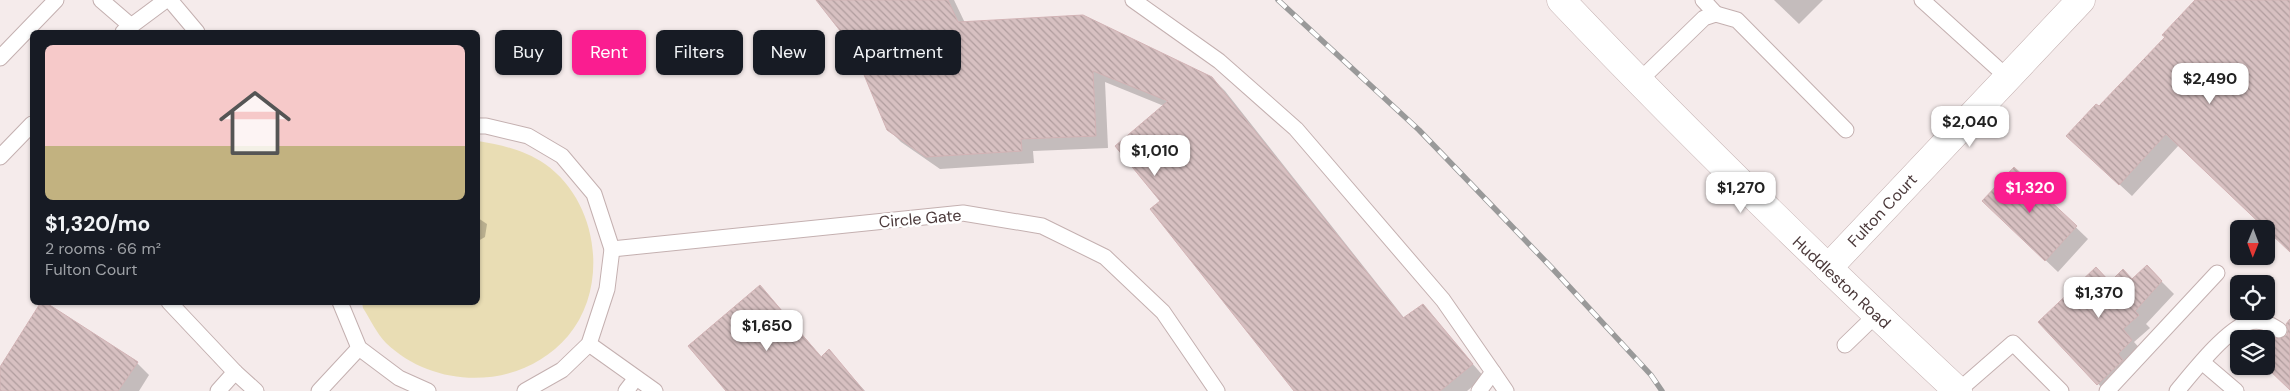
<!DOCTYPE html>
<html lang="en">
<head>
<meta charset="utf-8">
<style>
	body { margin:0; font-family:"DM Sans",sans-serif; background:#20242c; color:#f1f3f6; height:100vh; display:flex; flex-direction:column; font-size:19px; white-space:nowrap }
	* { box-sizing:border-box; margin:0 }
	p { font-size:16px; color:#9ea1a6 }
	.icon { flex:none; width:28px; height:28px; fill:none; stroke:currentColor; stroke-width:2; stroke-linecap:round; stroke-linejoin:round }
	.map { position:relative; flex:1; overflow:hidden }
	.details { position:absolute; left:30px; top:30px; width:450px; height:275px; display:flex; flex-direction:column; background:#171b24; border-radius:8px; box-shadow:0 1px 4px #0004 }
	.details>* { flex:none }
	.top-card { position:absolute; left:495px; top:30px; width:475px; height:45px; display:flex; gap:10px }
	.needle { width:32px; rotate:181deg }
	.fabs { position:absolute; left:2230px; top:220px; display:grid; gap:10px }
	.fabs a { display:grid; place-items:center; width:45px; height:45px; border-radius:8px; background:#171b24; box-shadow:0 1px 4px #0004; font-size:25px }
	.price { position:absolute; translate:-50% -42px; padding:0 11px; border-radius:10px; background:#fff; color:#222; font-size:16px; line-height:32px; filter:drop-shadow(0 1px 2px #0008) }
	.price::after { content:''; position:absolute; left:50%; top:30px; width:15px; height:11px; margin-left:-8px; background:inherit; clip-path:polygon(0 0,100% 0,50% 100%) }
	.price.selected { background:#fa1d90; color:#fff }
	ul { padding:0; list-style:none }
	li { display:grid; align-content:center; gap:10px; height:265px; padding:0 15px }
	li+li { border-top:1px solid #363941 }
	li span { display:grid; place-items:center; height:155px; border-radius:8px; color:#555 }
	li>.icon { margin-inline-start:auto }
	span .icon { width:90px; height:90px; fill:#fffc; stroke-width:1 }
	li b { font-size:21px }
	.tag { padding:0 18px; border-radius:8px; background:#171b24; box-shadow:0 1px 4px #0004; font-size:18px; line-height:45px }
	.tag.selected { background:#fa1d90; color:#fff }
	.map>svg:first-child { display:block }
	.park { fill:#e9ddb4 }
	.shadow { fill:#0003 }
	.building { fill:url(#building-back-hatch); stroke:#d2b3b5 }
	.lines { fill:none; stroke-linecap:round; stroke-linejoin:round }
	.lane-casing { stroke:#c4b0b0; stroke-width:17 }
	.street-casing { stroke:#c4b0b0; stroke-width:29 }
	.lane { stroke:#fff; stroke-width:15 }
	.street { stroke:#fff; stroke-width:28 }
	.rail-casing { stroke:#999; stroke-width:5.5 }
	.rail { stroke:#fff; stroke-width:4; stroke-dasharray:11; stroke-linecap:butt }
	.labels { text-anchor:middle; stroke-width:5; stroke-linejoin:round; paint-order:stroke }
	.street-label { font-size:16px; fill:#4a3839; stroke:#fff }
</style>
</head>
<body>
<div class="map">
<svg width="2290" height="391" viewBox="0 0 2290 391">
	<defs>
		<pattern id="building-back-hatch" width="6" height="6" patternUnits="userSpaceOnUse" patternTransform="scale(1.25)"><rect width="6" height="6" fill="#d7c0c1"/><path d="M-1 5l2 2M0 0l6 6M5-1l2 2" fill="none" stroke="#b09d9e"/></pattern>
	</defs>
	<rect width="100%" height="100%" fill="#f5ebeb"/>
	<path class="park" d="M478,141C502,145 524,150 545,164C598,201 610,286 568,336C522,390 436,391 386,343C377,334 370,319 363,308L362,303L478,302Z"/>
	<g class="shadow">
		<path d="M817,0H954L965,23L1212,78L1225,91L1405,319L1423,306L1484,377L1467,391H1295L1161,201L1164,106L1105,82L1108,148L1033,151L1034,163L940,169L901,142L888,129L853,46Z"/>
		<path d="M1774,0H1823L1799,24Z"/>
		<path d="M2196,0H2290V251L2179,145L2132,196L2080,148L2099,108L2166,37Z"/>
		<path d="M2014,168L2088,239L2058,272L1996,213Z"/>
		<path d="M478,218L487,224L485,237L478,241Z"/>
		<path d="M2147,267L2174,294L2146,324L2150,328L2134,342L2144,353L2129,367L2135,373L2116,391H2105L2039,322L2110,283L2133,280Z"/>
		<path d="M760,287L822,357L829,351L865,391H728Z"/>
		<path d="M137,363L149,375L139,391H0V369Z"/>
	</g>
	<g class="building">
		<path d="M816,0H948L958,22L1083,15L1212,77L1403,318L1423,304L1473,364L1440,391H1294L1150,209L1160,201L1115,146L1168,101L1093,71L1096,136L1021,139L1022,151L926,157L887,130L852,46Z"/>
		<path d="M2195,0H2290V252L2166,134L2119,185L2066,136L2096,104L2099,106L2165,37L2162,35Z"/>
		<path d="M2014,167L2077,226L2045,261L1982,201Z"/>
		<path d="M2147,265L2162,281L2135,311L2139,315L2123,329L2132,340L2118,354L2123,360L2097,385L2038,322L2096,267L2110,282L2123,269L2132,279Z"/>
		<path d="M760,285L821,357L829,349L864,391H726L688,346Z"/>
		<path d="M41,302H45L138,362L118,391H0V367Z"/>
		<path d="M2290,319V390L2266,367V345L2273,337L2279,339L2287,335L2288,330L2286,324Z"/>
	</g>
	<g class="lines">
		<g class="lane-casing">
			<g id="lane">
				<path d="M101,0L130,25"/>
				<path d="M170,0L197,32"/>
				<path d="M1133,0L1219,61L1296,129L1443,300L1493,372L1479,391"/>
				<path d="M1703,0L1716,14"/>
				<path d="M1922,0L2007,77"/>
				<path d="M123,32L166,0"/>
				<path d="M0,58L56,0"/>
				<path d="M1639,81L1704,18L1716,14L1737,20L1846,130"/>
				<path d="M478,126H486L528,136L562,156L594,194L612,249L607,289L589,344L562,370L525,391"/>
				<path d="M0,157L32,124"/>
				<path d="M612,249L963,213L1042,226L1105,257L1163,312L1217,391"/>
				<path d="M169,302L235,372L218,391"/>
				<path d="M340,302L359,348L399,378L428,391"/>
				<path d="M589,344L655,391"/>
				<path d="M1845,345L1876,315"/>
				<path d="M2202,362L2236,391"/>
				<path d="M235,372L256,391"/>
				<path d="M1493,372L1506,391"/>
				<path d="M319,391L359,348"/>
				<path d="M626,391L636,378"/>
				<path d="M1958,391L2013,343L2061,391"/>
				<path d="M2107,391L2217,273"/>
				<path d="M2177,391C2193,372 2225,331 2247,323C2259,318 2270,324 2279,330"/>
			</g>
		</g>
		<g class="street-casing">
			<g id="street">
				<path d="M1561,0C1689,135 1822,264 1958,391"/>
				<path d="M1828,268L2081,0"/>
			</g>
		</g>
		<use href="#lane" class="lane"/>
		<use href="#street" class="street"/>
		<g class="rail-casing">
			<path id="rail" d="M1278,0L1419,130L1551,267L1651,375L1662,391"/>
		</g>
		<use href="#rail" class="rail"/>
	</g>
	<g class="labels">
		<g class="street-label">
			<text transform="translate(1882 210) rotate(-47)" y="6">Fulton Court</text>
			<text transform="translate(920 218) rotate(-5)" y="6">Circle Gate</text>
			<text transform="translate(1842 282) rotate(43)" y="6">Huddleston Road</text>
		</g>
	</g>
</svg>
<div class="fabs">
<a><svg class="needle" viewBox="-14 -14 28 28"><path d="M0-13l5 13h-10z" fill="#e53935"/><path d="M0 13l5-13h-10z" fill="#9ea1a6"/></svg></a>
<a><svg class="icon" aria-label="locate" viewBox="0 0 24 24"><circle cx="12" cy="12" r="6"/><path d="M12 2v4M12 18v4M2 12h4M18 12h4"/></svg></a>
<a><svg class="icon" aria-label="layers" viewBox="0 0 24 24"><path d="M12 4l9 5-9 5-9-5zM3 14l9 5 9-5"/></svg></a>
</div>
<b class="price" style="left:2210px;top:105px">$2,490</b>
<b class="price" style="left:1970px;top:148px">$2,040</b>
<b class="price" style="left:1155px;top:177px">$1,010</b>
<b class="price" style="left:1741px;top:214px">$1,270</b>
<b class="price selected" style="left:2030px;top:214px">$1,320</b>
<b class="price" style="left:2099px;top:319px">$1,370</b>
<b class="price" style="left:767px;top:352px">$1,650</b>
<div class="top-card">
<a class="tag">Buy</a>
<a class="tag selected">Rent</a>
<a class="tag">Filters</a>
<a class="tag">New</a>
<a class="tag">Apartment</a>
</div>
<section class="details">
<ul>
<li><span style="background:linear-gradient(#f6c9c9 65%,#c2b280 0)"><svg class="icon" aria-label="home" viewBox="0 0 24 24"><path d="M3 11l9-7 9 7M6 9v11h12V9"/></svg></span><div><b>$1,320/mo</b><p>2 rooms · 66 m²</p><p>Fulton Court</p></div></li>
</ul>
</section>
</div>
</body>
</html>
